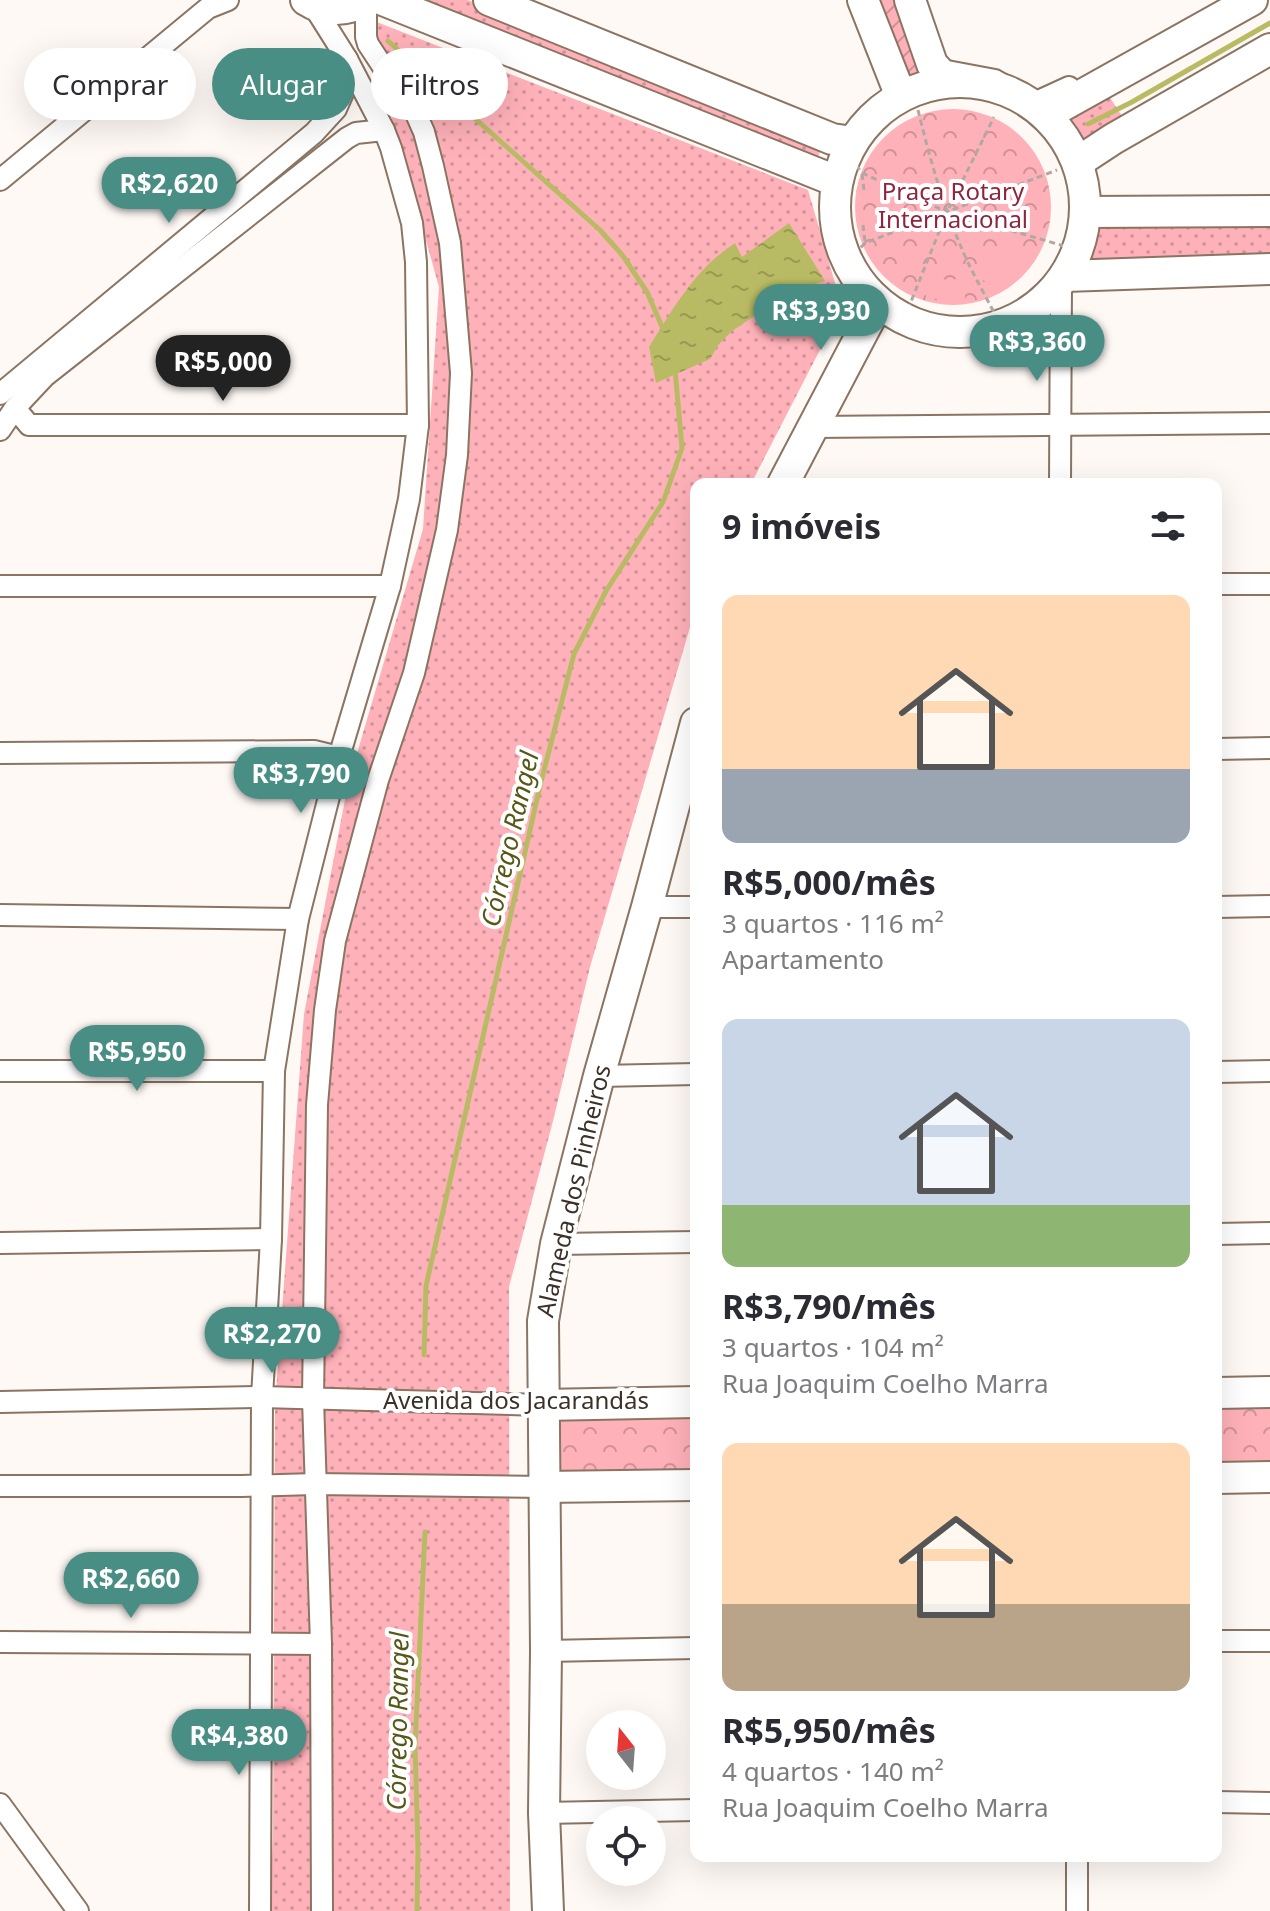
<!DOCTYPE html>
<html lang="pt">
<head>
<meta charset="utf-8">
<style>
	body { margin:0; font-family:"Noto Sans",sans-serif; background:#f2f2f3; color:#2b2b33; height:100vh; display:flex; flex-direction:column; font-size:30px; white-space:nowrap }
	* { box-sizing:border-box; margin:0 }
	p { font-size:26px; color:#7c7c81 }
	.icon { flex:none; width:44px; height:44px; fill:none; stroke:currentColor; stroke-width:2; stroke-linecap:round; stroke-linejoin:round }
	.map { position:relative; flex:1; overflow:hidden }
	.side { position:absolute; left:690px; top:478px; width:532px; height:1384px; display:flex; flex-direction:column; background:#fff; border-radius:16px; box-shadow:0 8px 32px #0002 }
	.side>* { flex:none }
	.banner { position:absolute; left:24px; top:48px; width:546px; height:72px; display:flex; gap:16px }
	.needle { width:52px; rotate:343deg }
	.fabs { position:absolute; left:586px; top:1710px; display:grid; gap:16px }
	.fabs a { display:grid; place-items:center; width:80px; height:80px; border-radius:50%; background:#fff; box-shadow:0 8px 32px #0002; font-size:40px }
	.price { position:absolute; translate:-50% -68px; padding:0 18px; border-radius:28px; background:#498e84; color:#fff; font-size:26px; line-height:52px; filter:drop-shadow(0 2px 4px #0008) }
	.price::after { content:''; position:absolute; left:50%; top:48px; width:24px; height:18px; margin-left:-12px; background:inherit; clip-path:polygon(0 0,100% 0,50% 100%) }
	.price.selected { background:#222; color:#fff }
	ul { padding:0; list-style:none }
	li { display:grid; align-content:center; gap:16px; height:424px; padding:0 32px }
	li span { display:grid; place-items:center; height:248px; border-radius:16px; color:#555 }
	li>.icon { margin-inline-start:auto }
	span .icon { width:144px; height:144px; fill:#fffc; stroke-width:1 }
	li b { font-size:34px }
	h2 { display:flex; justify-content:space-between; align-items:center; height:96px; padding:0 32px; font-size:34px }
	.chip { padding:0 28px; border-radius:36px; background:#fff; box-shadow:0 8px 32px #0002; font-size:28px; line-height:72px }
	.chip.selected { background:#498e84; color:#fff }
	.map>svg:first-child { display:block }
	.grass { fill:url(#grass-dots) }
	.park { fill:url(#park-crowns) }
	.garden { fill:url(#garden-furrows) }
	.pitch { fill:#ffb1b9 }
	.water { fill:url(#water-ripples) }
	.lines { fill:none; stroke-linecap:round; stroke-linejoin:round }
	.stream { stroke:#b9bb64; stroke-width:5 }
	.street-casing { stroke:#8b7462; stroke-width:24 }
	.secondary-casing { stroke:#8b7462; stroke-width:34 }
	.path { stroke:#b0a9a3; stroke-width:3; stroke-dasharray:6 4; stroke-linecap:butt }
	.street { stroke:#fff; stroke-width:20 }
	.secondary { stroke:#fff; stroke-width:30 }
	.labels { text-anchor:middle; stroke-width:8; stroke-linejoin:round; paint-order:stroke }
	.park-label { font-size:24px; fill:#8e253c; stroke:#fff }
	.street-label { font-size:24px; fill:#3b3129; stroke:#fff }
	.water-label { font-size:26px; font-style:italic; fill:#575817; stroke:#fff }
</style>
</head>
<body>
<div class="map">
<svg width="1270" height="1911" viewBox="0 0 1270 1911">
	<defs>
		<pattern id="grass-dots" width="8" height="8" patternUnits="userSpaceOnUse" patternTransform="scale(2)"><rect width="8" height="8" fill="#ffb1b9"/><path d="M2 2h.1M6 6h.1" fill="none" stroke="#d09196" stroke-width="1.8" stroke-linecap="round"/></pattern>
		<pattern id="park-crowns" width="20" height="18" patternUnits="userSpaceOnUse" patternTransform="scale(2)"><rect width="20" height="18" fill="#ffb1b9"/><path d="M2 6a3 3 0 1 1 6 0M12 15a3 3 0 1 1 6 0" fill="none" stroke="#d09196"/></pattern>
		<pattern id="garden-furrows" width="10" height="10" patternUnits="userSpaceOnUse" patternTransform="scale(2)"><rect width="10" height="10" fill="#ffb1b9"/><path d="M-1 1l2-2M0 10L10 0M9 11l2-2" fill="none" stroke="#d09196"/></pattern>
		<pattern id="water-ripples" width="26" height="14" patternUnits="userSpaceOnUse" patternTransform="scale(2)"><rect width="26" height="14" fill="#b9bb64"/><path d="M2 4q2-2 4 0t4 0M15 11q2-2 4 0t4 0" fill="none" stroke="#989952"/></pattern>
	</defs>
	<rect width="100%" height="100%" fill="#fef9f5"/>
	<g class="grass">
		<path d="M410,0H468L820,151L814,171Z"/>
		<path d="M374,21L808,190L842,307L751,484H696V607L590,967L553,1121L509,1287L510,1911H270L273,1834L275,1405L304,1014L348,784L423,529L439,287L378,69Z"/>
		<path d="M1107,93L1129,127L1085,152L1074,129L1059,113Z"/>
		<path d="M1270,224V259L1091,263L1096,228Z"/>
	</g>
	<g class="park">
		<circle cx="953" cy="207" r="98"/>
		<path d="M1270,1405V1470H1216V1406Z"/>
		<path d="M696,1411V1477L558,1478L560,1412Z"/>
	</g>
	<path class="garden" d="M872,0H899L934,80L910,91Z"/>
	<g class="pitch">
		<path d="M1007,247L1022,263L993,289L977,274Z"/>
		<path d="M965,279V300L926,298V280Z"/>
	</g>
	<path class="water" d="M789,223L825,281L754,302L756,315L732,331L719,344L710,359L656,383L649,347C675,306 694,270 735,243L742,257Z"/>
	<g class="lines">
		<g class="stream">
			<path d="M388,41L600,230L623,256L647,292L663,329"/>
			<path d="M1088,124L1132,102L1270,23"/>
			<path d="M424,1355L426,1286L541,782L574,654L606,591L663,502L682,448L675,369"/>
			<path d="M417,1911L418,1849L415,1746L425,1532"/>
		</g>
		<g class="street-casing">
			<g id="street">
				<path d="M947,71L995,80L1034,103L1069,87"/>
				<path d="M0,180L208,8L228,0"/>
				<path d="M0,394L314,133L336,109L343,93L347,59"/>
				<path d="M15,408L29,425H418"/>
				<path d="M812,427L1270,423"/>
				<path d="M0,430L15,408L45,376L347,138L356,133L384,130"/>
				<path d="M1060,484L1061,281"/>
				<path d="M1216,584H1270"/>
				<path d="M0,586H390"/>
				<path d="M1216,749L1270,748"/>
				<path d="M0,753L314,751L339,757"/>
				<path d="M647,907H696"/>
				<path d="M1216,907L1270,906"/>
				<path d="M0,915L298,919"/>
				<path d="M0,1071H274"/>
				<path d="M1216,1072L1270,1071"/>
				<path d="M599,1076L696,1074"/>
				<path d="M1216,1234L1270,1233"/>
				<path d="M0,1243L271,1239"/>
				<path d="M556,1244L696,1242"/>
				<path d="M0,1402L262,1397L543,1405"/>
				<path d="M0,1486H242L315,1484L544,1487"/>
				<path d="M1216,1641H1270"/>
				<path d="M0,1642L321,1644"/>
				<path d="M546,1651L696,1648"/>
				<path d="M1216,1802L1270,1803"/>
				<path d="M0,1804L78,1911"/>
				<path d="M544,1813L696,1810"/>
				<path d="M1077,1856V1911"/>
				<path d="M260,1911L262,1397L271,1239L274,1071L298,919L339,757L390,586L409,499L418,425L416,262L412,223L391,148L384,130L347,59L313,5"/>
				<path d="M322,1911L321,1644L313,1399L317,1105L325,1010L335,941L378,780L414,673L447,530L457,455L461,373L450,243L433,166L424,132L413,107L405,95L389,76L368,44L366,37V1"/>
			</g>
		</g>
		<g class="secondary-casing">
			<g id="secondary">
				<path d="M306,0C326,13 347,11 367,0"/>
				<path d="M383,0L836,181"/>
				<path d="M489,0L832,139L853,142"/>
				<path d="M863,0L900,94"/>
				<path d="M910,0L932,64L941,74L960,82"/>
				<circle cx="960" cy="207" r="125"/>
				<path d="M1046,115L1252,0"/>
				<path d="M1078,162L1113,139L1270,49"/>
				<path d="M1086,212L1270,211"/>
				<path d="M1065,276L1270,269"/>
				<path d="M783,484L878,303"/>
				<path d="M1216,1393L1270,1392"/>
				<path d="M543,1405L696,1402"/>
				<path d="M1216,1478L1270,1477"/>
				<path d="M544,1487L696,1485"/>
				<path d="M548,1911L544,1813L546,1651L543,1321L556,1244L599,1076L647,907L696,723"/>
			</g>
		</g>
		<g class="path">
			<path d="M918,110C929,155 941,199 959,242C970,270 987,298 1001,326"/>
			<path d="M856,165L862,173L947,212L1078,250"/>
			<path d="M862,174L864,190"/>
			<path d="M863,225L865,241"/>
			<path d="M847,262L865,243L1057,170"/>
			<path d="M904,319L947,212L994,117"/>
		</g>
		<use href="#street" class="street"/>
		<use href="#secondary" class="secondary"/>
	</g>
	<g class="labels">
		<g class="park-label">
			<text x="953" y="200">Praça Rotary<tspan x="953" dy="28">Internacional</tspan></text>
		</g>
		<g class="street-label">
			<text transform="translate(574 1191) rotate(-77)" y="8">Alameda dos Pinheiros</text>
			<text x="516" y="1409">Avenida dos Jacarandás</text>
		</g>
		<g class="water-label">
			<text transform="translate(510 839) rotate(-77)" y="9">Córrego Rangel</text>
			<text transform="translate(398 1721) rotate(-89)" y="9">Córrego Rangel</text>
		</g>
	</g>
</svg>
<div class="fabs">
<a><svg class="needle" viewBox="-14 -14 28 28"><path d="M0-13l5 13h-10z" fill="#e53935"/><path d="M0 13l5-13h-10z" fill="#7c7c81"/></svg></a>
<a><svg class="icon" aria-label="locate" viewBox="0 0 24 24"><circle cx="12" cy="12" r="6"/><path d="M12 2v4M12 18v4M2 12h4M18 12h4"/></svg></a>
</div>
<b class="price" style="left:169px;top:225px">R$2,620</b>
<b class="price" style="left:821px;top:352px">R$3,930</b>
<b class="price" style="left:1037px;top:383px">R$3,360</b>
<b class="price selected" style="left:223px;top:403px">R$5,000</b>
<b class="price" style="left:301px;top:815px">R$3,790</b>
<b class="price" style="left:137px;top:1093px">R$5,950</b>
<b class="price" style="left:272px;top:1375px">R$2,270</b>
<b class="price" style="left:131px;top:1620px">R$2,660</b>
<b class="price" style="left:239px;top:1777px">R$4,380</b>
<div class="banner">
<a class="chip">Comprar</a>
<a class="chip selected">Alugar</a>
<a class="chip">Filtros</a>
</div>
<section class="side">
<h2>9 imóveis<svg class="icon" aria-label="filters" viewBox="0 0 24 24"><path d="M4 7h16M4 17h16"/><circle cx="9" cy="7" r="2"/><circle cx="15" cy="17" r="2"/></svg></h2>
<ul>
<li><span style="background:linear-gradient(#ffd9b3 70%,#9aa5b1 0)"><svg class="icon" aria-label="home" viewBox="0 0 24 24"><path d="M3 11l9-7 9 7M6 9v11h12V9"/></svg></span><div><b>R$5,000/mês</b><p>3 quartos · 116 m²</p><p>Apartamento</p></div></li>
<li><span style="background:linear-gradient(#c9d6e8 75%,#8fb573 0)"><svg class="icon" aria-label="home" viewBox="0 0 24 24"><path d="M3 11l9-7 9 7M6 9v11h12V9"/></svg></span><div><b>R$3,790/mês</b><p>3 quartos · 104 m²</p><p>Rua Joaquim Coelho Marra</p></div></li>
<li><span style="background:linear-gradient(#ffd9b3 65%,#b9a48a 0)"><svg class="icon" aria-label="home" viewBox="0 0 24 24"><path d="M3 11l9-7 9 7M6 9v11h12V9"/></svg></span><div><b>R$5,950/mês</b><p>4 quartos · 140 m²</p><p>Rua Joaquim Coelho Marra</p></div></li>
</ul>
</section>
</div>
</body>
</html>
